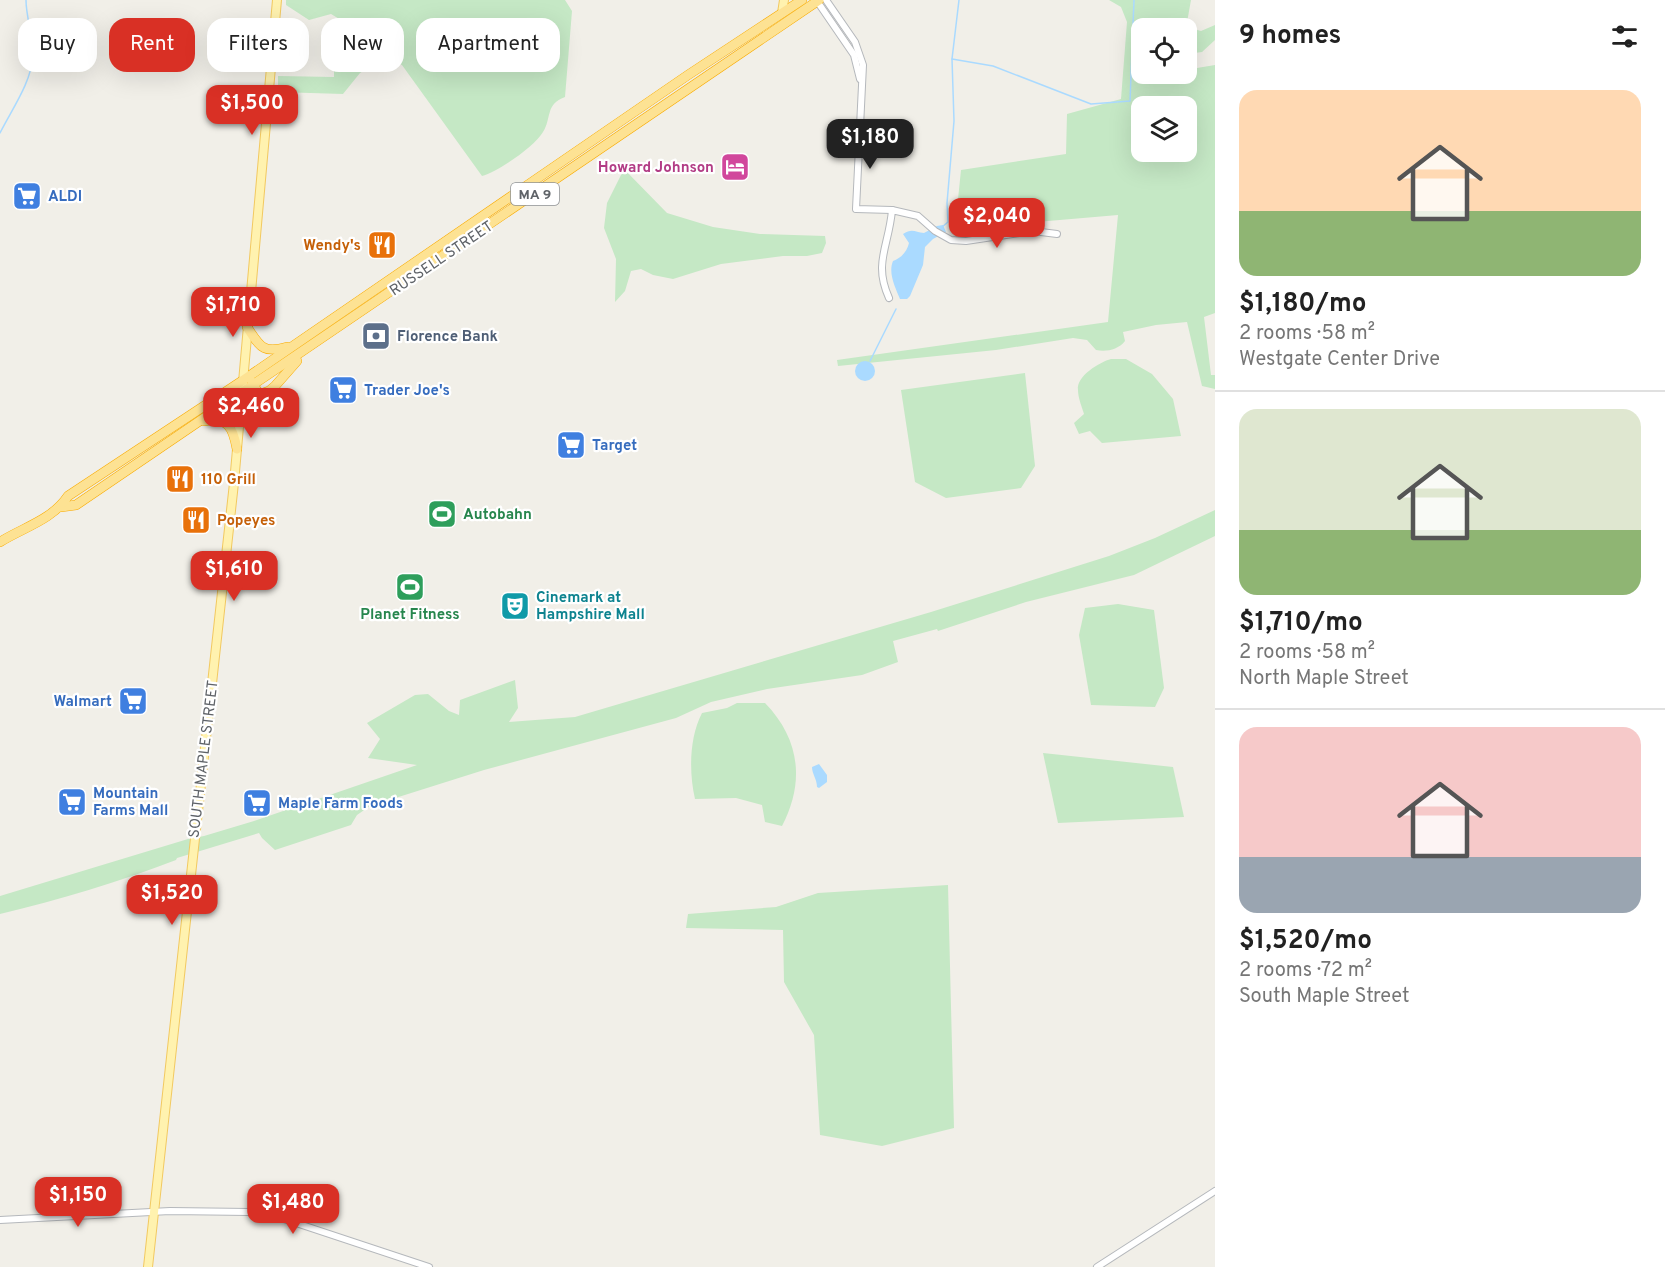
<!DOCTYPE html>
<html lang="en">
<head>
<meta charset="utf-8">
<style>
	body { margin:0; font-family:Overpass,sans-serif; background:#f6f6f6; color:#222; height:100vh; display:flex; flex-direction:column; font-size:22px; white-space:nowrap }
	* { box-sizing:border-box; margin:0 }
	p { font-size:20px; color:#767676 }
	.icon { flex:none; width:33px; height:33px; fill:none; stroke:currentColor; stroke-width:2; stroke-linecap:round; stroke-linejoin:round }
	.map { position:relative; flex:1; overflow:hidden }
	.details { display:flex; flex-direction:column; background:#fff; width:450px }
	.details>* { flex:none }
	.banner { position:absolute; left:18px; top:18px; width:570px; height:54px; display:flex; gap:12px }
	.tools { position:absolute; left:1131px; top:18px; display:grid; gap:12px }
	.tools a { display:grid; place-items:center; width:66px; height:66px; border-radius:12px; background:#fff; box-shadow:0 6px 24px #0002; font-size:30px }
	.price { position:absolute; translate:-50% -51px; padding:0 14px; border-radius:12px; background:#d93025; color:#fff; font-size:20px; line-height:39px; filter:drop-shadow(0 2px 3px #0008) }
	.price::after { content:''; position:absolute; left:50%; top:36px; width:18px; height:14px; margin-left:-9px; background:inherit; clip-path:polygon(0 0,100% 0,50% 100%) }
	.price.on { background:#222; color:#fff }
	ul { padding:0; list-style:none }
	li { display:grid; align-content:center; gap:12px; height:318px; padding:0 24px }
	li+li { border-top:2px solid #e0e0e0 }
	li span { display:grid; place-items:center; height:186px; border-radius:18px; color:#555 }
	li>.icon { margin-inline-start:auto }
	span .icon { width:108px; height:108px; fill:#fffc; stroke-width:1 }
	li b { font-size:26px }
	h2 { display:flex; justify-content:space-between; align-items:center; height:72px; padding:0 24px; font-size:26px }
	.tag { padding:0 21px; border-radius:18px; background:#fff; box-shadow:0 6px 24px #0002; font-size:21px; line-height:54px }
	.tag.on { background:#d93025; color:#fff }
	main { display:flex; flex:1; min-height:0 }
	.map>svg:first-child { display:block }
	.green { fill:#c5e8c5; fill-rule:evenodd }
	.water { fill:#aadaff }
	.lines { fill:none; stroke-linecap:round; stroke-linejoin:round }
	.stream { stroke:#aadaff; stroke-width:1.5 }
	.minor-casing { stroke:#b5b8bc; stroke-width:8 }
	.major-casing { stroke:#f2c960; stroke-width:10 }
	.highway-casing { stroke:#f9ab00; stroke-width:10 }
	.minor { stroke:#fff; stroke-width:6 }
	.major { stroke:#fff2af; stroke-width:8 }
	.highway { stroke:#fde293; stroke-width:9 }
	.labels { text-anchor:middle; stroke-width:4.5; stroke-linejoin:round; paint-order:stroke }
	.shield { fill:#fff; stroke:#8f9295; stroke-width:1.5 }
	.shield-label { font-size:14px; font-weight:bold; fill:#5f6368 }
	.hotel-label { font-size:15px; font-weight:bold; fill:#b23c85; stroke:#fff; text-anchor:end }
	.shop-label { font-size:15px; font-weight:bold; fill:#366cbe; stroke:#fff; text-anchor:start }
	.food-label { font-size:15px; font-weight:bold; fill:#c56008; stroke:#fff; text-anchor:start }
	.street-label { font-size:15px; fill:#5f6368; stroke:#fff }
	.service-label { font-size:15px; font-weight:bold; fill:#4e5e75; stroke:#fff; text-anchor:start }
	.leisure-label { font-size:15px; font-weight:bold; fill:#27864d; stroke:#fff; text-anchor:start }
	.culture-label { font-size:15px; font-weight:bold; fill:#0d838f; stroke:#fff; text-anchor:start }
</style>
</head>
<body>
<main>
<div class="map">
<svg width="1215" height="1267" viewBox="0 0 1215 1267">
	<rect width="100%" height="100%" fill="#f1efe8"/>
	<g class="green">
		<path d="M286,0H565L572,11L565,97C545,104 552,118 543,132C535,146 498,172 482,176L402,65L383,58L360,73L343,94L278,92V76L334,77V32L349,30L341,20L331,14L309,20L286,5Z"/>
		<path d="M1109,0H1191L1186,28H1142V74H1181L1190,76L1197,68L1215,65V313L1204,317L1211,375H1215V389L1202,386L1187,322L1156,325L1123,332L1125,341C1118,350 1106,352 1096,350L1087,340L1073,338L996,350L838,366L837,360L1108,322L1118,215L955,229L961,170L1066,154L1067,114L1121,99L1127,22L1121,7ZM1142,106H1186V152H1142Z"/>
		<path d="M1215,25V40L1202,52L1187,54V29H1194L1201,31Z"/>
		<path d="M624,169L667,213L713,227L760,234L825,236L826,243L822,253L807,256H783L721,264L673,279L653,275L641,269L631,271L625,291L615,302L616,259L604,228L607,203Z"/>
		<path d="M1111,359H1126L1152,374L1173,399L1181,436L1102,443L1090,431L1079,434L1074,423L1084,414C1082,407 1078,398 1078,390C1076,376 1100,362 1111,359Z"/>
		<path d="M1025,373L1035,466L1021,488L946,498L915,482L901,390Z"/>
		<path d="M1215,510V536L1134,575L1026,602L938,631L937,629L893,641L898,662L862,675L767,689L711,702L676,718L484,770L370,806L357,815L351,825L275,850L262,838L259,833L177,858L176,860C119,882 59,900 0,914V896L188,839L204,836L254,821L417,765L368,758L380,739L367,723L415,695L428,694L449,711L459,715L460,700L515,680L518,708L509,722L575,717L931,612L1109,556L1155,538Z"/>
		<path d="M1118,604L1154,610L1164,688L1155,707L1091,705L1079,635L1085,608Z"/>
		<path d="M737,703H765C800,739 805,782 782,826L765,822L762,805L736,798L695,799C689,773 689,738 702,713L727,708Z"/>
		<path d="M1043,753L1173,767L1184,817L1058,823Z"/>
		<path d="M948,885L954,1128L882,1146L820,1135L814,1035L784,982L783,930L686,928L688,914L776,907L818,893Z"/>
	</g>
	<g class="water">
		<path d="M943,225L946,232L933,239L925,247L923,265L910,296L907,299H900C895,287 888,273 893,261C901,258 907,252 909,243L903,234C912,228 915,232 924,233L937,226Z"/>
		<circle cx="865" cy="371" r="10"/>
		<path d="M819,764L827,775V782L819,788L817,787C817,779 812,774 812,767Z"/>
	</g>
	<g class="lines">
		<g class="stream">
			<path d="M952,59L993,66L1091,104L1130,101L1134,0"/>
			<path d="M0,133C12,109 31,83 33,56C34,37 26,19 26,0"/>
			<path d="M942,227L948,222L947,203L954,121L952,59L959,0"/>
			<path d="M870,361L896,309"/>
		</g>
		<g class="minor-casing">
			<g id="minor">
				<path d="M826,0L855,42L863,65L856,209L892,210"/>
				<path d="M817,1L854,55L860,79"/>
				<path d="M889,298C873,263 889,246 892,210L918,216L935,231L951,240L966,241L1033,231L1057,234"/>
				<path d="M0,1220L170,1211L249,1212L284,1219L429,1267"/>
				<path d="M1097,1267L1215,1191"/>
			</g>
		</g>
		<g class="major-casing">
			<g id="major">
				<path d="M782,13L784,0"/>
				<path d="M148,1267L234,483L277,0"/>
			</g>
		</g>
		<g class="highway-casing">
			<g id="highway">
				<path d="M247,327C260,346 262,354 287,347"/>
				<path d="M252,382L257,391L261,394L269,391L275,386L297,361"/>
				<path d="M204,421C228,417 233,427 237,449"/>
				<path d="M61,507L76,505L819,0"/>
				<path d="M0,542C24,527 52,520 68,496L242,381L688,75L802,0"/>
			</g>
		</g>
		<use href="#minor" class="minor"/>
		<use href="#major" class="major"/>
		<use href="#highway" class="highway"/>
	</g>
	<defs>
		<g id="hotel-square" transform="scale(1.5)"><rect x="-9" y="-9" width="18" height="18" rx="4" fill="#d1479c" stroke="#fff"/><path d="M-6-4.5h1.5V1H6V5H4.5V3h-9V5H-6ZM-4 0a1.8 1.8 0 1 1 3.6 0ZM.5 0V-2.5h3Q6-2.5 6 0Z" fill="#fff"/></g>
		<g id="supermarket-square" transform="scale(1.5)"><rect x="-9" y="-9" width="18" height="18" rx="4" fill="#3f7fe0" stroke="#fff"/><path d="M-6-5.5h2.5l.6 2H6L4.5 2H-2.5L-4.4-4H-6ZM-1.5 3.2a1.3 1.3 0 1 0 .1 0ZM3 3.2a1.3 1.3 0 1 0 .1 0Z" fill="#fff"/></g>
		<g id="restaurant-square" transform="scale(1.5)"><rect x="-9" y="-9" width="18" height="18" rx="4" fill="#e8710a" stroke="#fff"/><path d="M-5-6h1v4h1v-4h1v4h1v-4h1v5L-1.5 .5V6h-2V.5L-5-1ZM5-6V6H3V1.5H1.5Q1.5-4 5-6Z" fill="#fff"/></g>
		<g id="bank-square" transform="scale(1.5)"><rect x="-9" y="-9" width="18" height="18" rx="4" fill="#5c6f8a" stroke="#fff"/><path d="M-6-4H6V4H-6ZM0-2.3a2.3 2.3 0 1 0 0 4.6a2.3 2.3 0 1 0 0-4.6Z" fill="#fff"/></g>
		<g id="stadium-square" transform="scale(1.5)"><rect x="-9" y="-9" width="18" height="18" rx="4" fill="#2e9e5b" stroke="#fff"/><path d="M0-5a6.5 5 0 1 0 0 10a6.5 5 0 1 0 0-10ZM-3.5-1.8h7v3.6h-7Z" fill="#fff"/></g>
		<g id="theatre-square" transform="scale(1.5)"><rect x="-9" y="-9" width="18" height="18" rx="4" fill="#0f9aa8" stroke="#fff"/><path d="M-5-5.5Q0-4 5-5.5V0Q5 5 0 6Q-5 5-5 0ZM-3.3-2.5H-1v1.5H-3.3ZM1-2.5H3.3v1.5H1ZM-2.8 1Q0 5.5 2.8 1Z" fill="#fff"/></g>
	</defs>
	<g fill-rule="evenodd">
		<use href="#hotel-square" x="735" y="167"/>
		<use href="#supermarket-square" x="27" y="196"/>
		<use href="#restaurant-square" x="382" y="245"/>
		<use href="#bank-square" x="376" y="336"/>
		<use href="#supermarket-square" x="343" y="390"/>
		<use href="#supermarket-square" x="571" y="445"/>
		<use href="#restaurant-square" x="180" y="479"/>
		<use href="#stadium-square" x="442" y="514"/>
		<use href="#restaurant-square" x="196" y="520"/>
		<use href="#stadium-square" x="410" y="587"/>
		<use href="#theatre-square" x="515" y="606"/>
		<use href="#supermarket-square" x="133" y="701"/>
		<use href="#supermarket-square" x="72" y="802"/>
		<use href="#supermarket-square" x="257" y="803"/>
	</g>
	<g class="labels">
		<rect class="shield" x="511" y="183" width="48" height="22" rx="4.5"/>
		<g class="shield-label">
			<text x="535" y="199">MA 9</text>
		</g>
		<g class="hotel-label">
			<text x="714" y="172">Howard Johnson</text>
		</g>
		<g class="shop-label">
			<text x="48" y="201">ALDI</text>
			<text x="364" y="395">Trader Joe's</text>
			<text x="592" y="450">Target</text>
			<text x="112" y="706" text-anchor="end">Walmart</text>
			<text x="93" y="798">Mountain<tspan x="93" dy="17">Farms Mall</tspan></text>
			<text x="278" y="808">Maple Farm Foods</text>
		</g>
		<g class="food-label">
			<text x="361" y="250" text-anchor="end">Wendy's</text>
			<text x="201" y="484">110 Grill</text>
			<text x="217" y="525">Popeyes</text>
		</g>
		<g class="street-label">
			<text transform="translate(441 258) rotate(-34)" y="5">RUSSELL STREET</text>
			<text transform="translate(203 759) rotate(-83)" y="5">SOUTH MAPLE STREET</text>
		</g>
		<g class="service-label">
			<text x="397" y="341">Florence Bank</text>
		</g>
		<g class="leisure-label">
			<text x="463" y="519">Autobahn</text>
			<text x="410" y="619" text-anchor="middle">Planet Fitness</text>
		</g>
		<g class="culture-label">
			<text x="536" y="602">Cinemark at<tspan x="536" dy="17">Hampshire Mall</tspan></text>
		</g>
	</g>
</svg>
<div class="tools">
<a><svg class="icon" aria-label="locate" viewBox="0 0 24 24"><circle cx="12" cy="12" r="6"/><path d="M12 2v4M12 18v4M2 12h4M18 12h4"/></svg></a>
<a><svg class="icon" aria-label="layers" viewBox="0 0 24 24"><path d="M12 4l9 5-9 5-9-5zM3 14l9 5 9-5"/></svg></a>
</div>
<b class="price" style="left:252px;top:136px">$1,500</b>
<b class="price on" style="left:870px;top:170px">$1,180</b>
<b class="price" style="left:997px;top:249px">$2,040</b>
<b class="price" style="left:233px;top:338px">$1,710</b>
<b class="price" style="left:251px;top:439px">$2,460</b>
<b class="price" style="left:234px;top:602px">$1,610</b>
<b class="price" style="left:172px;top:926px">$1,520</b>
<b class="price" style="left:78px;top:1228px">$1,150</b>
<b class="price" style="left:293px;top:1235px">$1,480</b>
<div class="banner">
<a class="tag">Buy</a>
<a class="tag on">Rent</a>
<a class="tag">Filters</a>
<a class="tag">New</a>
<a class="tag">Apartment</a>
</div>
</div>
<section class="details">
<h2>9 homes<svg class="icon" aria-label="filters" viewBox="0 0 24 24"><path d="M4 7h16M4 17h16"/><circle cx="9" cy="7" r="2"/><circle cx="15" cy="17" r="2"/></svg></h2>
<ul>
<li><span style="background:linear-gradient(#ffd9b3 65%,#8fb573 0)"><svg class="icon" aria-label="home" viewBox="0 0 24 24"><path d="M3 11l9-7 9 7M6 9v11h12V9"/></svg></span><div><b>$1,180/mo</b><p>2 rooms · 58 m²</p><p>Westgate Center Drive</p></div></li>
<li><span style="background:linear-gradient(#dfe7d0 65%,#8fb573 0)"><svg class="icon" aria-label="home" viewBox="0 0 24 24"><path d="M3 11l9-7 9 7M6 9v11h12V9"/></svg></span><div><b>$1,710/mo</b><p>2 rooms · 58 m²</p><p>North Maple Street</p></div></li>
<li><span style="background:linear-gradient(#f6c9c9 70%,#9aa5b1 0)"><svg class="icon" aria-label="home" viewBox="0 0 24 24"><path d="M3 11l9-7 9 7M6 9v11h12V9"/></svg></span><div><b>$1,520/mo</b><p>2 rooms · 72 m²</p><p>South Maple Street</p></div></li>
</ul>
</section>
</main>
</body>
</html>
